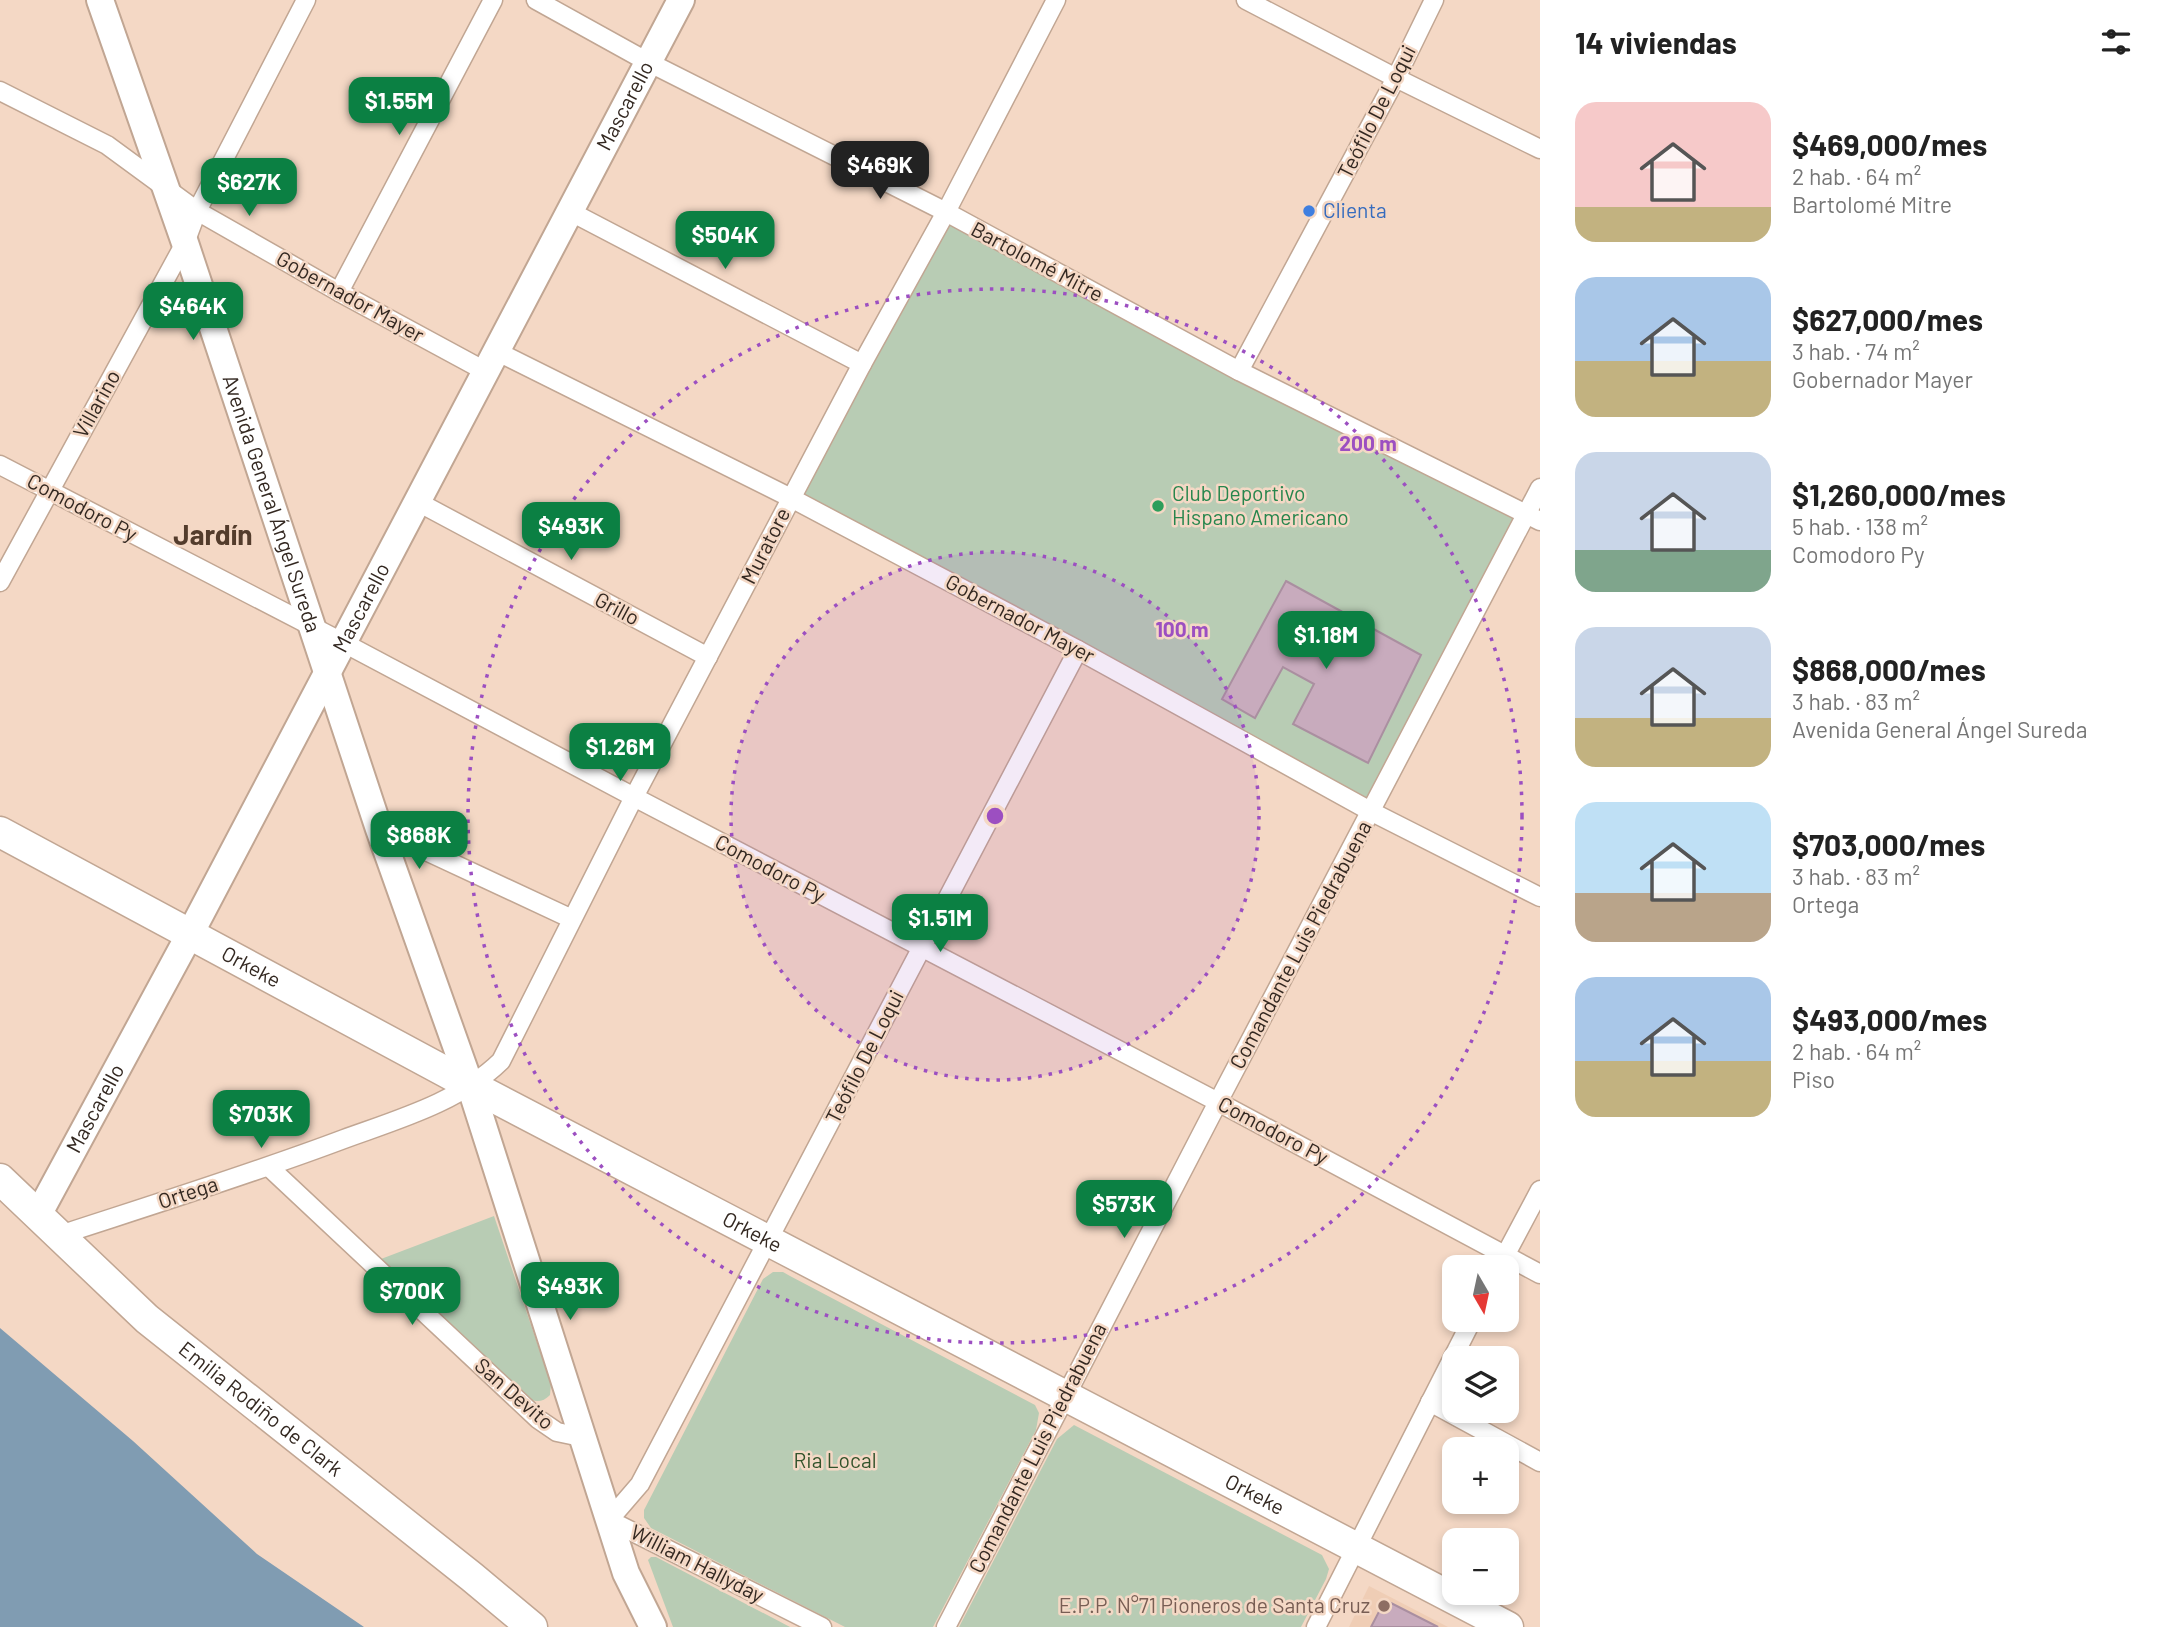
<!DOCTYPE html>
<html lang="es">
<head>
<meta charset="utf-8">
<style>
	body { margin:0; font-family:Barlow,sans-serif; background:#f6f6f6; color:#222; height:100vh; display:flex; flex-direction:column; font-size:26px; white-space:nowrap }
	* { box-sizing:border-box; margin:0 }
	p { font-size:23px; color:#767676 }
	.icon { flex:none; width:38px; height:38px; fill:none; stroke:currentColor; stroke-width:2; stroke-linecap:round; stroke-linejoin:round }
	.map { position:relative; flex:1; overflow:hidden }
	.side { display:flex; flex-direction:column; background:#fff; width:630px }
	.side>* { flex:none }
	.needle { width:46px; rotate:171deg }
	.buttons { position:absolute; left:1442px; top:1255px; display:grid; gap:14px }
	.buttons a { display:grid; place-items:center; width:77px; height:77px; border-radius:14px; background:#fff; box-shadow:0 4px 10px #0003; font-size:35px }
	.price { position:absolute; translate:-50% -60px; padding:0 16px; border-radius:14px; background:#0b8043; color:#fff; font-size:23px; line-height:46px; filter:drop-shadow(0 2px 4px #0008) }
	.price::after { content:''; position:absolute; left:50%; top:42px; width:21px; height:16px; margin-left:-10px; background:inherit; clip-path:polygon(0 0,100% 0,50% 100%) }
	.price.current { background:#222; color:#fff }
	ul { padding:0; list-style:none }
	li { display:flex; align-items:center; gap:21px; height:175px; padding:0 35px }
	li span { display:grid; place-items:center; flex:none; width:196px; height:140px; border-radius:21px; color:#555 }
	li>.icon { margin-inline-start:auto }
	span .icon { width:84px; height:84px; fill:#fffc; stroke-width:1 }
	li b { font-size:30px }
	h2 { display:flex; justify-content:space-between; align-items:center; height:84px; padding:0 35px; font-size:30px }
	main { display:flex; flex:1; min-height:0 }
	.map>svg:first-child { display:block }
	.built { fill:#efcdb5 }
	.green { fill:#b8ccb4 }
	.water { fill:#809cb2 }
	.building { fill:#c8abbd; stroke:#aa8fa0; stroke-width:2 }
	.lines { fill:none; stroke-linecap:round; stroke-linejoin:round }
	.street-casing { stroke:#c1a693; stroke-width:21 }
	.secondary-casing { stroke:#c1a693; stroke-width:30 }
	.primary-casing { stroke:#c1a693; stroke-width:33 }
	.street { stroke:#fff; stroke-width:18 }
	.secondary { stroke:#fff; stroke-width:26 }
	.primary { stroke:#fff; stroke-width:30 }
	.ring { fill:none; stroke:#9c4fc1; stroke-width:3.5; stroke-dasharray:3.5 7 }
	.shop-dot { fill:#3f7fe0; stroke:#f4d8c5; stroke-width:2.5 }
	.leisure-dot { fill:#2e9e5b; stroke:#f4d8c5; stroke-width:2.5 }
	.education-dot { fill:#8d6e63; stroke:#f4d8c5; stroke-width:2.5 }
	.labels { text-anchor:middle; stroke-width:5; stroke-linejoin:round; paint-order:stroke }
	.street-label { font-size:21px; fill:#332821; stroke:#f4d8c5 }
	.shop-label { font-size:21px; fill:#366cbe; stroke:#f4d8c5; text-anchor:start }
	.leisure-label { font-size:21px; fill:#27864d; stroke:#f4d8c5; text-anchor:start }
	.park-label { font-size:21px; fill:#32532b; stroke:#f4d8c5 }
	.education-label { font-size:21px; fill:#785e54; stroke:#f4d8c5; text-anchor:end }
	.district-label { font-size:28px; font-weight:bold; fill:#533c2c; stroke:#f4d8c5 }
	.centre { fill:#9c4fc1; stroke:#f4d8c5; stroke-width:3.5 }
	.ring-label { font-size:21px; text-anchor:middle; font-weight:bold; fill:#9c4fc1; stroke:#f4d8c5; stroke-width:5; stroke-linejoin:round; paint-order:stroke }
</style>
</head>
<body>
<main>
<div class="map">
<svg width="1540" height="1627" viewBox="0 0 1540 1627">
	<rect width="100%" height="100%" fill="#f4d8c5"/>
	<path class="built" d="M1369,1586L1448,1627H1349Z"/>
	<g class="green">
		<path d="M946,212L1527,514L1372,812L791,498Z"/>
		<path d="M494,1216L551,1384L550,1395C542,1403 536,1402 525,1398L381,1259Z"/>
		<path d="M773,1272H783L790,1276L1035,1405L1039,1413L1036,1430L933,1627H845L651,1528L644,1518V1510L763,1279Z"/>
		<path d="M1074,1425L1322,1555L1329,1569L1326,1579L1301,1627H959L1057,1439Z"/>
		<path d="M651,1557H656L790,1627H673L648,1560Z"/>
	</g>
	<path class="water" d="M0,1328L133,1441L257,1554L364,1627H0Z"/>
	<g class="building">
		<path d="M1286,581L1421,655L1368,763L1293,724L1314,684L1283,667L1255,718L1222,699Z"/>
		<path d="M1385,1600L1438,1627H1371Z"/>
	</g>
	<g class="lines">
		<g class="street-casing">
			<g id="street">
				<path d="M536,0L648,62L946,212L1239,371L1540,521"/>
				<path d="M1246,0L1396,78L1540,149"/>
				<path d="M0,91L107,145L197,211L339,292L485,371"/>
				<path d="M571,212L862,364"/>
				<path d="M339,292L493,0"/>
				<path d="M496,351L791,498L1078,650L1372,812L1540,897"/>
				<path d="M1239,371L1396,78L1434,0"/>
				<path d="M0,465L342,642L634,797L1218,1102L1540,1274"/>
				<path d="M416,501L708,657"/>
				<path d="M0,582L185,243L197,211L306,0"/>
				<path d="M379,829L572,919"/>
				<path d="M269,1167L538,1419L557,1432L581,1437"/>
				<path d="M60,1235C155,1204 251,1174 344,1139C399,1119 459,1102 501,1061L634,797L862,364L946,212L1056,0"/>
				<path d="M1499,1267L1540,1190"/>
				<path d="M1430,1402L1540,1462"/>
				<path d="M822,1627L609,1520L640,1484L1078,650"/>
				<path d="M946,1627L1218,1102L1540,488"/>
				<path d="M1316,1627L1472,1320"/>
			</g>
		</g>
		<g class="secondary-casing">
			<g id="secondary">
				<path id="s1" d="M100,0L185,243L379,829L470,1085L626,1573L653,1627"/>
				<path id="s2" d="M38,1215L190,934L681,0"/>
			</g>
		</g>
		<g class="primary-casing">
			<g id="primary">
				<path id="s3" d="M0,832L470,1085L1508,1627"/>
				<path id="s4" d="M0,1179L147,1319L472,1577L532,1627"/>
			</g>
		</g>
		<use href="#street" class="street"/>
		<use href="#secondary" class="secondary"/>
		<use href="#primary" class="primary"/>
	</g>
	<circle cx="995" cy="816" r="264" fill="#9c4fc1" fill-opacity=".12"/>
	<g class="ring">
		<circle cx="995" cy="816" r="264"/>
		<circle cx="995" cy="816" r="527"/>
	</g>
	<circle class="shop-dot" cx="1309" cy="211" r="7"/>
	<circle class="leisure-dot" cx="1158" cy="506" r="7"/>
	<circle class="education-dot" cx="1384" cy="1606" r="7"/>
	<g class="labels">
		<g class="street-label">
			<text dy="7" stroke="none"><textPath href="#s2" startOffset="1255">Mascarello</textPath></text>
			<text transform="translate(1377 112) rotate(-63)" y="7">Teófilo De Loqui</text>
			<text transform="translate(1037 262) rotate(28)" y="7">Bartolomé Mitre</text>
			<text transform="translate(350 297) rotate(29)" y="7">Gobernador Mayer</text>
			<text transform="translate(97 404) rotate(-61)" y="7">Villarino</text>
			<text dy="7" stroke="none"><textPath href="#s1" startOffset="532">Avenida General Ángel Sureda</textPath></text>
			<text transform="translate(82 508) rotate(28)" y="7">Comodoro Py</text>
			<text transform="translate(766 546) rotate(-63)" y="7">Muratore</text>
			<text dy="7" stroke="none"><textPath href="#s2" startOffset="688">Mascarello</textPath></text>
			<text transform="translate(617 609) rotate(28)" y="7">Grillo</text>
			<text transform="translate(1020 619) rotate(28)" y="7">Gobernador Mayer</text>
			<text transform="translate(770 869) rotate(28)" y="7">Comodoro Py</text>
			<text transform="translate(1301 945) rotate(-62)" y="7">Comandante Luis Piedrabuena</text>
			<text dy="7" stroke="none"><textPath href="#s3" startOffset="285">Orkeke</textPath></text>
			<text transform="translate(865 1057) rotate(-63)" y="7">Teófilo De Loqui</text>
			<text dy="7" stroke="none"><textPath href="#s2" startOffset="121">Mascarello</textPath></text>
			<text transform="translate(1273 1131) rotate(28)" y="7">Comodoro Py</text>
			<text transform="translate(188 1193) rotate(-18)" y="7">Ortega</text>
			<text dy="7" stroke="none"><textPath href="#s3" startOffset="852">Orkeke</textPath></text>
			<text transform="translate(514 1394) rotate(41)" y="7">San Devito</text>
			<text dy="7" stroke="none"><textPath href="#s4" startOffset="348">Emilia Rodiño de Clark</textPath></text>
			<text transform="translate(1038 1448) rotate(-63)" y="7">Comandante Luis Piedrabuena</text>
			<text dy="7" stroke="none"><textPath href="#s3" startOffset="1419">Orkeke</textPath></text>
			<text transform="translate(697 1564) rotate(27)" y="7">William Hallyday</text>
		</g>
		<g class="shop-label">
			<text x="1323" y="218">Clienta</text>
		</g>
		<g class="leisure-label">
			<text x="1172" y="501">Club Deportivo<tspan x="1172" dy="24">Hispano Americano</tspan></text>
		</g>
		<g class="park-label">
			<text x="835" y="1468">Ria Local</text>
		</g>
		<g class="education-label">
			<text x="1370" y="1613">E.P.P. N°71 Pioneros de Santa Cruz</text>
		</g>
		<g class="district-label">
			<text x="213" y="545">Jardín</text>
		</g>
	</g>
	<circle cx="995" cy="816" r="10" class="centre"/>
	<g class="ring-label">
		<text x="1368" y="451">200 m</text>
		<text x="1182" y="637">100 m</text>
	</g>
</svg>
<div class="buttons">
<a><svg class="needle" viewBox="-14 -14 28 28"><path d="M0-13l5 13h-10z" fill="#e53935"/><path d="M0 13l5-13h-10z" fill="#767676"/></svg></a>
<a><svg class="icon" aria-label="layers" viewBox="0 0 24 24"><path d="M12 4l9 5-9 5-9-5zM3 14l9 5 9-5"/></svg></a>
<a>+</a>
<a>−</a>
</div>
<b class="price" style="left:399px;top:137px">$1.55M</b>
<b class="price current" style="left:880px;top:201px">$469K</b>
<b class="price" style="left:249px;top:218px">$627K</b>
<b class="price" style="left:725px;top:271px">$504K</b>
<b class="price" style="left:193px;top:342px">$464K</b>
<b class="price" style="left:571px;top:562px">$493K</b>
<b class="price" style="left:1326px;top:671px">$1.18M</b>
<b class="price" style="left:620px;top:783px">$1.26M</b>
<b class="price" style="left:419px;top:871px">$868K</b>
<b class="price" style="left:940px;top:954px">$1.51M</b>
<b class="price" style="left:261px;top:1150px">$703K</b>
<b class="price" style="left:1124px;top:1240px">$573K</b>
<b class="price" style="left:570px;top:1322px">$493K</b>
<b class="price" style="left:412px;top:1327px">$700K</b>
</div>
<section class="side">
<h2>14 viviendas<svg class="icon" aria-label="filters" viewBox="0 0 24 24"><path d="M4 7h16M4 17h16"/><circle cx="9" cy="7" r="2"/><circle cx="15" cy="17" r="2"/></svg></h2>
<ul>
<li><span style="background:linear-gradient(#f6c9c9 75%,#c2b280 0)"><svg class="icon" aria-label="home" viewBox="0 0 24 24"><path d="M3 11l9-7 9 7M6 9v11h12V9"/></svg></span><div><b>$469,000/mes</b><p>2 hab. · 64 m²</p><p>Bartolomé Mitre</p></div></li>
<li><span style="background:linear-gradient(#a9c7e8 60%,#c2b280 0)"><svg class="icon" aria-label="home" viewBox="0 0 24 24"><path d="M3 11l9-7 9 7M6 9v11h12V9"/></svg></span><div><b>$627,000/mes</b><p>3 hab. · 74 m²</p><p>Gobernador Mayer</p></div></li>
<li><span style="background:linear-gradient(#c9d6e8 70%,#7fa58c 0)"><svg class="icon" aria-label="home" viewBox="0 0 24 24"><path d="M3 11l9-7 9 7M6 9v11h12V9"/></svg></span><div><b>$1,260,000/mes</b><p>5 hab. · 138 m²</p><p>Comodoro Py</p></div></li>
<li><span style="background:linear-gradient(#c9d6e8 65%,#c2b280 0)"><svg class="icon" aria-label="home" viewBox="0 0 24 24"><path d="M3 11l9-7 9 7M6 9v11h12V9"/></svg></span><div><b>$868,000/mes</b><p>3 hab. · 83 m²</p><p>Avenida General Ángel Sureda</p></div></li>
<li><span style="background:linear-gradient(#bfe0f5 65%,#b9a48a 0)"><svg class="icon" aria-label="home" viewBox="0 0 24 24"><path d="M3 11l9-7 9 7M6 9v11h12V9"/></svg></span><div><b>$703,000/mes</b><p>3 hab. · 83 m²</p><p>Ortega</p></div></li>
<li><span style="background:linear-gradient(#a9c7e8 60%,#c2b280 0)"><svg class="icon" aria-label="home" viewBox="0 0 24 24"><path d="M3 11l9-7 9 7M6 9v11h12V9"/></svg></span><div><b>$493,000/mes</b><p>2 hab. · 64 m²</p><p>Piso</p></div></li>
</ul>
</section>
</main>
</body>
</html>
